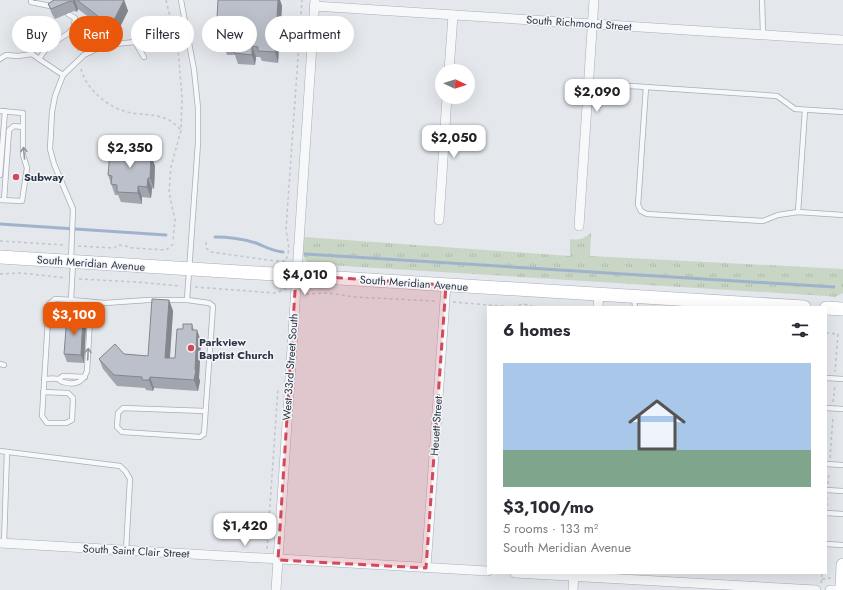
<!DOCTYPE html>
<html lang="en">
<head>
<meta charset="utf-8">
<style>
	body { margin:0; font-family:Jost,sans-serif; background:#f7f7f7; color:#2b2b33; height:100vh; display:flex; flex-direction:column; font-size:15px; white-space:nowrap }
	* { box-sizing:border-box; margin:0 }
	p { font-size:13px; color:#7c7c81 }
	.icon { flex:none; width:22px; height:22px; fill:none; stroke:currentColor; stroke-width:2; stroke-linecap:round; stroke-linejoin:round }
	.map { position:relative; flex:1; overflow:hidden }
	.drawer { position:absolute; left:487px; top:306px; width:340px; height:268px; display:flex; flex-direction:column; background:#fff; border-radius:0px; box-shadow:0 4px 16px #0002 }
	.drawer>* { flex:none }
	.hud { position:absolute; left:12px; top:16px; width:380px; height:36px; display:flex; gap:8px }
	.needle { width:26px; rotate:94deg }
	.fabs { position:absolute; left:435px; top:64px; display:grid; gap:8px }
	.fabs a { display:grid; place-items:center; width:40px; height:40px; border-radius:50%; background:#fff; box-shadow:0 4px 16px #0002; font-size:20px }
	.price { position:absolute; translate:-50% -34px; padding:0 9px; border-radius:8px; background:#fff; color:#222; font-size:13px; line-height:26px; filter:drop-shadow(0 1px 2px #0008) }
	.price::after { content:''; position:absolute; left:50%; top:24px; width:12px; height:9px; margin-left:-6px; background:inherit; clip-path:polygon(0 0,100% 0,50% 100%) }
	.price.active { background:#ea580c; color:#fff }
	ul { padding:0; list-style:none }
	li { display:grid; align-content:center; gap:8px; height:212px; padding:0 16px }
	li span { display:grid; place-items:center; height:124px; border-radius:0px; color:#555 }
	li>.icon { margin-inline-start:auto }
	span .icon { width:72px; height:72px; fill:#fffc; stroke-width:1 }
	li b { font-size:17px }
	h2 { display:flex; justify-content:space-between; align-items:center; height:48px; padding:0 16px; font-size:17px }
	.chip { padding:0 14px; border-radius:18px; background:#fff; box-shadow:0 4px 16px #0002; font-size:14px; line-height:36px }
	.chip.active { background:#ea580c; color:#fff }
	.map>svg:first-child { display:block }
	.grass { fill:url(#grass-tufts) }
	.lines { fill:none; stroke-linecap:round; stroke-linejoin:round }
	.stream { stroke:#9fb4cc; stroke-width:3 }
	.lane-casing { stroke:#a9aeb7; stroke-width:6 }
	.street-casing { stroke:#a9aeb7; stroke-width:10 }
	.secondary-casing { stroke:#a9aeb7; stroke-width:14 }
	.path { stroke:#c2c5cb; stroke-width:1.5; stroke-dasharray:3 3; stroke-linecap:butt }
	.lane { stroke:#f7f8fa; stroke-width:4.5 }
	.street { stroke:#f7f8fa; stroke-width:9 }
	.secondary { stroke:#fff; stroke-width:13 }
	.wall { fill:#a1a5ae }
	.shaded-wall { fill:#83868d }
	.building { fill:#bbc0ca; stroke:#83868d }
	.oneway { stroke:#9196a0 }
	.marked { fill:#d1495b; fill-opacity:0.2; stroke:#d1495b; stroke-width:3; stroke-dasharray:8 5; stroke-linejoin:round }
	.poi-dot { fill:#d1495b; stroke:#f4f6f9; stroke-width:1.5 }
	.labels { text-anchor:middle; stroke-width:3; stroke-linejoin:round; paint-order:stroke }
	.street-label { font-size:11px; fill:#2b3445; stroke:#f4f6f9 }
	.poi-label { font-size:11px; font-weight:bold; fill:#2b3445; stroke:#f4f6f9; text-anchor:start }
</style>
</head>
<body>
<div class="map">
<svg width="843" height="590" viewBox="0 0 843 590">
	<defs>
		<pattern id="grass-tufts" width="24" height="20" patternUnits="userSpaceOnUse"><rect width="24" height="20" fill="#c9d6c5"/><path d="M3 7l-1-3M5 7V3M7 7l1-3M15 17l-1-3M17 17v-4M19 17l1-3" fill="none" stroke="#adb8ab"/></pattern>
	</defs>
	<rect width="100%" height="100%" fill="#e4e7ec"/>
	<path class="grass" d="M591,232L590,256L843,269V293L835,297L826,296L311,264C300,260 304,247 304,237L570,256V239C579,241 586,238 591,232Z"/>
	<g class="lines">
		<g class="stream">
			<path d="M0,224L166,235"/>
			<path d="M215,237C229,237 243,239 256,243C266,247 272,251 283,252"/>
			<path d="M305,254L834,287"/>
		</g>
		<g class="lane-casing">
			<g id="lane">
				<path d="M31,0V2L55,7"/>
				<path d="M762,0L763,34"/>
				<path d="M28,42L32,54L39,59"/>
				<path d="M0,59L6,55L18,56L32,54"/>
				<path d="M63,75L39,59L48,46L69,33L74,27L75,18L68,14"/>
				<path d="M646,87L638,205L641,211L647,214L763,221L778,215L798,212L843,215"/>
				<path d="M588,90L631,86L777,96L795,109L843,112"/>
				<path d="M0,111L23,113V155L27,168L22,201L0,200"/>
				<path d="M0,175L5,111"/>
				<path d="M4,200L9,130L14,126L23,127"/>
				<path d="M798,212L805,110"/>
				<path d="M71,260L73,209L54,164L50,149L52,112L55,96L63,75L84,55L105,45L135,42L144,57"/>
				<path d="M73,262L71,300L105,303L148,300H187L198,143V108L194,70L181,0"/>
				<path d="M634,297L635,307"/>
				<path d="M187,300L209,303L213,306L204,434L200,437L122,432L117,427L118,413L123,408L205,411"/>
				<path d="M0,364L4,365"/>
				<path d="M826,378L843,379"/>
				<path d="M44,379C48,379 54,378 58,379C60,380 61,382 63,382C76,386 83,382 87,371L91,302"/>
				<path d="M59,379L63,376L85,377"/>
				<path d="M43,392L68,393L73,398L72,420L66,423H47L42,416L49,304L55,299L71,300"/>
				<path d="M826,408L843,409"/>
				<path d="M0,451L120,466L126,472L130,479L126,551"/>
				<path d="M826,464L843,465"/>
				<path d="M826,490L843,491"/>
				<path d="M826,513L843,514"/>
				<path d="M4,544L7,452"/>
				<path d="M826,544L843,545"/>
			</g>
		</g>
		<g class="street-casing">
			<g id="street">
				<path d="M314,6L843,40"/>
				<path d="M449,71L453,15"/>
				<path d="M439,220L447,97"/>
				<path d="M579,226L594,0"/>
				<path d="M598,307L599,294"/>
				<path d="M0,543L488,571"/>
				<path d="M426,568L446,285"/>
				<path d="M515,573L816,590"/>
				<path d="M276,590L315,0"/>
				<path d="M573,590L574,573"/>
				<path d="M830,590H843"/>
			</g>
		</g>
		<g class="secondary-casing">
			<g id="secondary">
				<path d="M0,257L804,307"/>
				<path d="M826,308L843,309"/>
				<path d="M842,590L843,565"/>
			</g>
		</g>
		<g class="path">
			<path d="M166,0L178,49L182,97L181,130L171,167L169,192L175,220L173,240"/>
			<path d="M81,26L86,15"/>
			<path d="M78,51V43L80,31"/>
			<path d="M81,69C86,90 111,110 132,113C145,115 157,114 169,120C173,122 177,126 181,130"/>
			<path d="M0,241L64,245"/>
			<path d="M206,242V248L211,252L275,261H286L289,249L286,229L302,0"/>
			<path d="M78,246L114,248L118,245L126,246L132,248L166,250L173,244"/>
			<path d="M0,274L21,273L66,278"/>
			<path d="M79,279L136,282L181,286"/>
			<path d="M195,287L275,293L286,289"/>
			<path d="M306,294L328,293L355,297L435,301"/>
			<path d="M453,302L512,307L523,304L535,307"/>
			<path d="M826,333L838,334L835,372"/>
			<path d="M833,402L835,386"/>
			<path d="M830,458L833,416"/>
			<path d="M828,484L829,472"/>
			<path d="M827,506V498"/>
			<path d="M267,549L278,388"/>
			<path d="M822,579L831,578"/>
			<path d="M821,583L822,573"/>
		</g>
		<use href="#lane" class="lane"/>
		<use href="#street" class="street"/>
		<use href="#secondary" class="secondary"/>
	</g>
	<g class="wall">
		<path d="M52,0H124L128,11L115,37L78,9L77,12L74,11L55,19L52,14L48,4L53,0Z"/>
		<path d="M218,0H280L282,6L278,63L262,61L260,57H256L255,65L238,64L235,55H227L223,44L224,29H221L217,18Z"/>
		<path d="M147,149L155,166L154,189L152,188L151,198L142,197V204L121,202L118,195H115L108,175L113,153Z"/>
		<path d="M169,300L173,311L170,358H175L183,329L192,324L194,330L201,341L199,378L200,381L198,391L154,388L153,391L146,390L145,388L117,386L103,369L99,359L124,354L148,356Z"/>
		<path d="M86,325L84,363L67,362L64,354Z"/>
	</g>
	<g class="shaded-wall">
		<path d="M74,0H75L78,9L77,12L73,2Z"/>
		<path d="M124,0L128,11L115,37L111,26Z"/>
		<path d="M278,0H280L282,6L278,63L275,52Z"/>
		<path d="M252,46L256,57L255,65L252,55Z"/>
		<path d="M147,149L151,159V155L155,166L154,189L150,178L147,155Z"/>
		<path d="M148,178L152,188L151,198L147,187Z"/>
		<path d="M138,186L142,197V204L138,193Z"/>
		<path d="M169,300L173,311L169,368L165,358Z"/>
		<path d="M83,317L86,325L84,363L81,355Z"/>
		<path d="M197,330L201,341L199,378L200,381L198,391L194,380Z"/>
		<path d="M150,377L154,388L153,391L149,380Z"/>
	</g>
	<g class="building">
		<path d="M54,0H74L73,2L70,1L51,9L48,4Z"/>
		<path d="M77,0H124L111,26Z"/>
		<path d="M218,0H278L275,52L258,51V47L252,46V55L234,53L235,45L223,44L225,19L217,18Z"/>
		<path d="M114,146L147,149V155H151L150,178H148L147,187L138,186V193L117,192V185L111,184L112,176L108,175L110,152L113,153Z"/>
		<path d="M152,299L169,300L165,358H175L177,329H183V324H192V330H197L195,370H196L194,380L150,377L149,380H142V377L114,375L99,359L115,344L124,354L148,356Z"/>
		<path d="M67,316L83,317L81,355L64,354Z"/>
	</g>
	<defs><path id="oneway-shaft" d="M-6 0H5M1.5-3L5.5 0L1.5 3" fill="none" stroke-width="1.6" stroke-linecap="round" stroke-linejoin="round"/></defs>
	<g class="oneway">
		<use href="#oneway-shaft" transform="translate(24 153) rotate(-95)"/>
		<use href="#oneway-shaft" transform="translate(88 354) rotate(-87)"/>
	</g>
	<path class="marked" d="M296,275L446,285L426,568L278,560Z"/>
	<g class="poi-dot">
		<circle cx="16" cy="177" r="4"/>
		<circle cx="191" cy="348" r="4"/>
	</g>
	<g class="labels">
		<g class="street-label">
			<text transform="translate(579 23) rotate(4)" y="4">South Richmond Street</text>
			<text transform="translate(91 263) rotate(4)" y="4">South Meridian Avenue</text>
			<text transform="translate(414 283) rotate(4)" y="4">South Meridian Avenue</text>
			<text transform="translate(290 367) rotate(-86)" y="4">West 33rd Street South</text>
			<text transform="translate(436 426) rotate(-86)" y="4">Heuett Street</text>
			<text transform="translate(136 551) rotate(3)" y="4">South Saint Clair Street</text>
		</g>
		<g class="poi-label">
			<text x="24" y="181">Subway</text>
			<text x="199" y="346">Parkview<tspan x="199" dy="13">Baptist Church</tspan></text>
		</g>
	</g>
</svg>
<div class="fabs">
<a><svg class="needle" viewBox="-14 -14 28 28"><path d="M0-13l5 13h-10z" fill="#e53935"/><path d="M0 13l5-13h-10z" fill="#7c7c81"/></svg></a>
</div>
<b class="price" style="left:597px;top:113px">$2,090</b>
<b class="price" style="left:454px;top:159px">$2,050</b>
<b class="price" style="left:130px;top:169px">$2,350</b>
<b class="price" style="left:305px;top:296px">$4,010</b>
<b class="price active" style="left:74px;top:336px">$3,100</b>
<b class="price" style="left:245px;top:547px">$1,420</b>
<div class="hud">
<a class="chip">Buy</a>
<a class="chip active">Rent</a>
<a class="chip">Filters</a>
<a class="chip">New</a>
<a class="chip">Apartment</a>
</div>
<section class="drawer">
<h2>6 homes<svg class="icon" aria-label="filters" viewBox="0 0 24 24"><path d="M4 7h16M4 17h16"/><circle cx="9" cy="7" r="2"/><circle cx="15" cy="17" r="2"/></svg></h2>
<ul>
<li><span style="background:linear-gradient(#a9c7e8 70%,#7fa58c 0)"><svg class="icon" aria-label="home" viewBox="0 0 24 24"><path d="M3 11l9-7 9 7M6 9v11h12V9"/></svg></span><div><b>$3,100/mo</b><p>5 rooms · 133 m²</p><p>South Meridian Avenue</p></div></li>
</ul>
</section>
</div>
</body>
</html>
